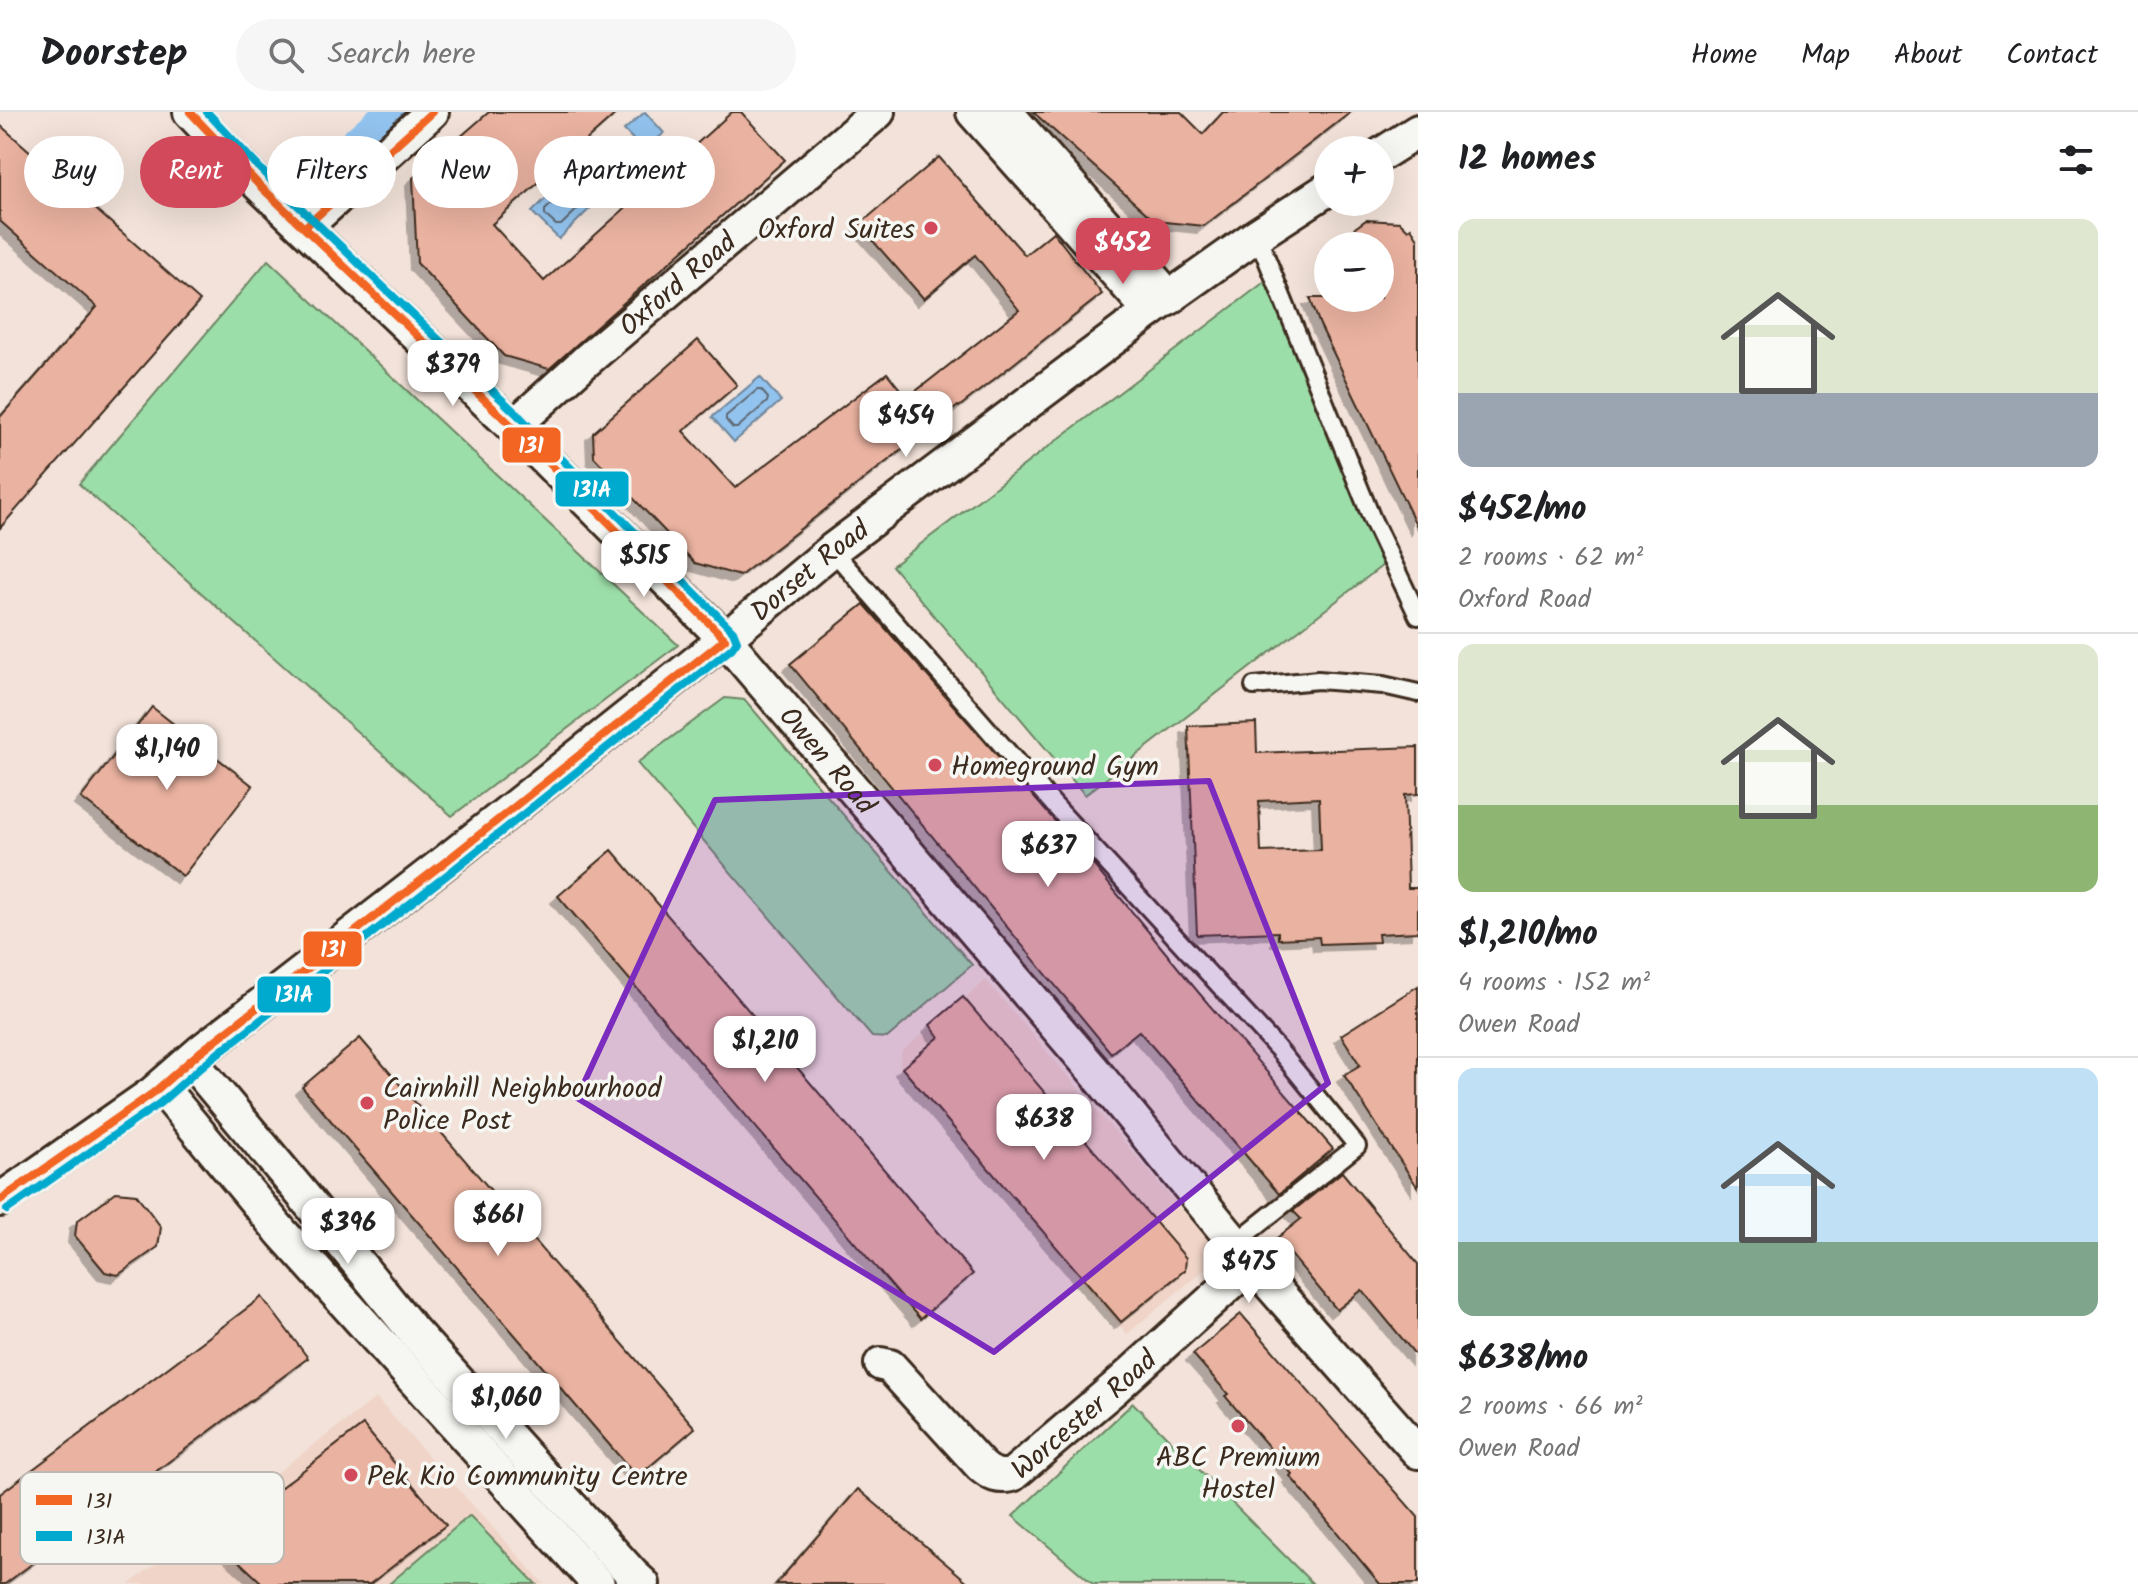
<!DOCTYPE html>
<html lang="en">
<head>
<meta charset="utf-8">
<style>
	body { margin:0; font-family:Kalam,sans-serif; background:#f6f6f6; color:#202124; height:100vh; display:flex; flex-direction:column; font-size:30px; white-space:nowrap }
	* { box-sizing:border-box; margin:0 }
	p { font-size:26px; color:#757577 }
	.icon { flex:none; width:44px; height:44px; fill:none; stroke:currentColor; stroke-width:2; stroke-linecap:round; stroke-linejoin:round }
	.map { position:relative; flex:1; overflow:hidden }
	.panel { display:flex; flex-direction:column; background:#fff; width:720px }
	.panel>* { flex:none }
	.guide { position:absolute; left:24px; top:24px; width:760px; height:72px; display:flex; gap:16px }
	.controls { position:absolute; left:1314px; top:24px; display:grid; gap:16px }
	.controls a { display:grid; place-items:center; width:80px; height:80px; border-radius:50%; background:#fff; box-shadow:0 8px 32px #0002; font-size:40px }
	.price { position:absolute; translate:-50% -68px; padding:0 18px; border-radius:16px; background:#fff; color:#222; font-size:26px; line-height:52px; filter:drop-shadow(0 2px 4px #0008) }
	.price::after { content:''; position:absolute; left:50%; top:48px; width:24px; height:18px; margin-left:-12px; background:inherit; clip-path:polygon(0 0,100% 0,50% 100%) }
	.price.active { background:#d1495b; color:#fff }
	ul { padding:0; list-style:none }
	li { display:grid; align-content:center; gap:16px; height:424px; padding:0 40px }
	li+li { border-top:2px solid #e0e0e0 }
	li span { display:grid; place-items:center; height:248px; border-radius:16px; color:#555 }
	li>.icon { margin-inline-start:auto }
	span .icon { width:144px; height:144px; fill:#fffc; stroke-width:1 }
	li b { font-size:34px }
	h2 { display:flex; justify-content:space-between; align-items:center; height:96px; padding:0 40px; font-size:34px }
	.chip { padding:0 28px; border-radius:36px; background:#fff; box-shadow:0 8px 32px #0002; font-size:28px; line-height:72px }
	.chip.active { background:#d1495b; color:#fff }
	header { display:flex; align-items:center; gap:48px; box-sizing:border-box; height:112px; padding:0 40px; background:#fff; border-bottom:2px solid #e0e0e0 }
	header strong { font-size:38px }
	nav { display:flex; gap:44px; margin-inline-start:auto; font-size:28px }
	.search { width:560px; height:72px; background:#f6f6f6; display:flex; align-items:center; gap:20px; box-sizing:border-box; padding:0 28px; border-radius:44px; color:#757577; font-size:30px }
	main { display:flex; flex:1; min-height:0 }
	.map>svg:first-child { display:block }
	.built { fill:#f0d4c8 }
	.green { fill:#9cdea9; stroke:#6c8464; stroke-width:2 }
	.water { fill:#92c3ee; stroke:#6f869b; stroke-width:2 }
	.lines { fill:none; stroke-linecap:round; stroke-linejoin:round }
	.shore { stroke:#5e6771; stroke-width:2 }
	.canal { stroke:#92c3ee; stroke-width:34 }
	.building { fill:#eab2a0; stroke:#3b2a1e; stroke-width:2; fill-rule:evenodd; filter:url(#shadow) }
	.service-casing { stroke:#3b2a1e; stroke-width:22 }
	.minor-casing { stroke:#3b2a1e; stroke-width:38 }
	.service { stroke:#f6f6f2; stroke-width:16 }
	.minor { stroke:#f6f6f2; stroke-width:32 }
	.bus-1-casing { stroke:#f6f6f2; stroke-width:14 }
	.bus-2-casing { stroke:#f6f6f2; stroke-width:14 }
	.bus-1 { stroke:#f26522; stroke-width:8 }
	.bus-2 { stroke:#00a9ce; stroke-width:8 }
	.marked { fill:#7b2cbf; fill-opacity:0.2; stroke:#7b2cbf; stroke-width:6; stroke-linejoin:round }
	.poi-dot { fill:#d1495b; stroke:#f6f6f2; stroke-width:3 }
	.labels { text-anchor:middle; stroke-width:7; stroke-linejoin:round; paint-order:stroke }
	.poi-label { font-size:28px; fill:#3b2a1e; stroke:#f6f6f2; text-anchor:start }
	.street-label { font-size:28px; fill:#3b2a1e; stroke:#f6f6f2 }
	.key { fill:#f6f6f2; stroke:#beb9b2; stroke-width:2 }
	.key-label { font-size:22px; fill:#3b2a1e }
	.line-badge { stroke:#f6f6f2; stroke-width:3 }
	.badge-label { font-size:22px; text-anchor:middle; font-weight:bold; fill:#fff }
</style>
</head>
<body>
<header>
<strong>Doorstep</strong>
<div class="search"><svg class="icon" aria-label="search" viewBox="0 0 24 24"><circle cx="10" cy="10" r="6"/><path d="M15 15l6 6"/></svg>Search here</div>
<nav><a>Home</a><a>Map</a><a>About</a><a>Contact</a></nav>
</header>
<main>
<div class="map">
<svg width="1418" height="1472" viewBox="0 0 1418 1472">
	<defs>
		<filter id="shadow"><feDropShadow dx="-7" dy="7" stdDeviation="0" flood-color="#0004"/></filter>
	</defs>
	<rect width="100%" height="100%" fill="#f2e2d9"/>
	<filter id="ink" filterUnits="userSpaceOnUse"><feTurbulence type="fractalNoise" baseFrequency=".0125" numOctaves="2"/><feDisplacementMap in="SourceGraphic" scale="16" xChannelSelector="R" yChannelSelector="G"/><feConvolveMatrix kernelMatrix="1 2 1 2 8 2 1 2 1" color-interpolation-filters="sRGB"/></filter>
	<g filter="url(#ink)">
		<g class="built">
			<path d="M986,868L1212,1133L1211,1152L1127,1222L900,956L901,940Z"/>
			<path d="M376,1286L544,1472H129Z"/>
		</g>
		<g class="green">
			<path d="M268,148L678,533L452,704L79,372Z"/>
			<path d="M1267,168L1387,450L1085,683L892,454Z"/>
			<path d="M725,586L745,588L972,853L887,926L872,925L637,651Z"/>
			<path d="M1133,1291L1313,1472H1093L1013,1404Z"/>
			<path d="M470,1404L536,1472H389L469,1404Z"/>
		</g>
		<g class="water">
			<path d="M645,0L664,21L644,39L624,18Z"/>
			<path d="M600,33L627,60L559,127L532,100Z"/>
			<path d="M760,265L781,289L734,330L712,305Z"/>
		</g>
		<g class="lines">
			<g class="shore">
				<path d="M598,47H602L613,58V63L561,113H556L545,103V98Z"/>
				<path d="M757,278H761L768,286L767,290L737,316H733L726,308V304Z"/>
			</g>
			<path class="canal" d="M329,56L392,0"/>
		</g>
		<g class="building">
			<path d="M489,0H618L492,112L544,169L732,0H741L785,48L549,257L504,244L417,151L413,66Z"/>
			<path d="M1033,0H1181L1203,22L1223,0H1351L1204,114L1155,109Z"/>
			<path d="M0,13L200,189L0,416V305L97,195L0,109Z"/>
			<path d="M939,45L1025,143L1053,120L1102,182L959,295L958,294L740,464L695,451L594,345L593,321L698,228L737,273L683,319L735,376L887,261L907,286L1019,198L975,143L924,187L859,113Z"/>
			<path d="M1366,108L1400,110L1408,118L1411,116L1418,127V417L1320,213L1310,186H1380V134H1330Z"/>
			<path d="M864,492L1086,744L1199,881L1333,1037L1279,1082L1139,919L1111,941L790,552Z"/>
			<path d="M152,595L253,674L183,764L81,686Z"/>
			<path d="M1256,611L1257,641L1418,635V682L1405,683L1408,776H1418V820L1378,822L1379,830L1320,832L1319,825L1278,827V820L1197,823L1188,614ZM1319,686L1321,738L1261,740L1259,689Z"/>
			<path d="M612,738L973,1162L920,1207L558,784Z"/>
			<path d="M1418,874V1076L1344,963L1360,953L1341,923Z"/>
			<path d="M963,885L1186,1146L1185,1158L1121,1210L902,956L939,925L930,913Z"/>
			<path d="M360,926L695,1316L637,1365L302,975Z"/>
			<path d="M1342,1060L1418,1152V1246L1362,1178L1337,1198L1277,1126L1301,1107L1293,1099Z"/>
			<path d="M116,1080L136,1082L161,1115L158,1135L118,1163L105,1160L75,1124L77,1109Z"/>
			<path d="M262,1185L308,1246L5,1472H0V1382Z"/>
			<path d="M1241,1202L1418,1405V1472H1380L1290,1364L1292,1362L1225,1284L1228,1282L1193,1242Z"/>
			<path d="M363,1313L446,1413L370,1472H263L214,1426Z"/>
			<path d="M858,1377L970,1472H776Z"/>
		</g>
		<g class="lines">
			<g class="service-casing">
				<g id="service">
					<path d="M1257,123L1372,407L1418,504"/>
					<path d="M832,438L1054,693L1277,936L1357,1034L1235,1131"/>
					<path d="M1254,574L1318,568L1383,573L1418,581"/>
				</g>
			</g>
			<g class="minor-casing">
				<g id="minor">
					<path id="s1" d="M190,0L259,73L513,315L725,527L1095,960L1252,1152L1418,1340"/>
					<path d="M973,0L1150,199"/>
					<path d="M1006,0L1170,186"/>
					<path d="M1380,43L1418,19"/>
					<path d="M305,115L432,0"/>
					<path id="s2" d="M513,315L587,248L878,0"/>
					<path d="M191,949L302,1082L413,1219L632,1462L643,1472"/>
					<path d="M161,975L282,1121L598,1472"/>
					<path id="s3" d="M0,1088L153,981L200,940L445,750L725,527L832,438L1150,199L1257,123L1328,77"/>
					<path id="s4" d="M881,1252L890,1254L900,1265L981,1354C991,1363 999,1366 1012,1363L1116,1275L1252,1152"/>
				</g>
			</g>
			<use href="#service" class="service"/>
			<use href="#minor" class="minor"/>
			<g class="bus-1-casing">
				<g id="bus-1">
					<path d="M305,115L432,0"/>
					<path d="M0,1088L153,981L200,940L445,750L725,527L513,315L259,73L190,0"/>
				</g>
			</g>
			<g class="bus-2-casing">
				<path id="bus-2" d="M7,1098L160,991L208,949L452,759L732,536L737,529L733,519L521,306L268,65L207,0"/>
			</g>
			<use href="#bus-1" class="bus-1"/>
			<use href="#bus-2" class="bus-2"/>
		</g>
	</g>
	<path class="marked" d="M1209,669L1328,971L994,1240L577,986L715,688Z"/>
	<g class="poi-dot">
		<circle cx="931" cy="116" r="8"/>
		<circle cx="935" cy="653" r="8"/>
		<circle cx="367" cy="991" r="8"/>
		<circle cx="1238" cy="1314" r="8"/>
		<circle cx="351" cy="1363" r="8"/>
	</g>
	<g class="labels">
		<g class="poi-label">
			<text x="915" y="126" text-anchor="end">Oxford Suites</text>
			<text x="951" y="663">Homeground Gym</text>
			<text x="383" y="985">Cairnhill Neighbourhood<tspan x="383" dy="32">Police Post</tspan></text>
			<text x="1238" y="1354" text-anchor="middle">ABC Premium<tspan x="1238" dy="32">Hostel</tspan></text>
			<text x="367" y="1373">Pek Kio Community Centre</text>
		</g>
		<g class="street-label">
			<text dy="10" stroke="none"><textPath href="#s2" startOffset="218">Oxford Road</textPath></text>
			<text dy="10" stroke="none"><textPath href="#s3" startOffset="1026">Dorset Road</textPath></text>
			<text dy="10" stroke="none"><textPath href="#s1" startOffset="910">Owen Road</textPath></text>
			<text dy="10" stroke="none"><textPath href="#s4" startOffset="272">Worcester Road</textPath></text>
		</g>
	</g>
	<rect x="20" y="1360" width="264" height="92" rx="12" class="key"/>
	<rect x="36" y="1383" width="36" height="10" fill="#f26522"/>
	<rect x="36" y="1419" width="36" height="10" fill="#00a9ce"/>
	<g class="key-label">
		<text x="86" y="1396">131</text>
		<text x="86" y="1432">131A</text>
	</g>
	<g class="line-badge">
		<rect x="501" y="314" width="61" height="38" rx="8" fill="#f26522"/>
		<rect x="554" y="358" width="76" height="38" rx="8" fill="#00a9ce"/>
		<rect x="302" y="818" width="61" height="38" rx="8" fill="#f26522"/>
		<rect x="256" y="863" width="76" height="39" rx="8" fill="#00a9ce"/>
	</g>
	<g class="badge-label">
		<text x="531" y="341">131</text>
		<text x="592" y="385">131A</text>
		<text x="333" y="845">131</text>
		<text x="294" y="890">131A</text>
	</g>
</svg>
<div class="controls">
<a>+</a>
<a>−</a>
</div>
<b class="price active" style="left:1123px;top:174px">$452</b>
<b class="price" style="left:453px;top:296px">$379</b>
<b class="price" style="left:906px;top:347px">$454</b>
<b class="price" style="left:644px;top:487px">$515</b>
<b class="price" style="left:167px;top:680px">$1,140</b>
<b class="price" style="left:1048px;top:777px">$637</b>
<b class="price" style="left:765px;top:972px">$1,210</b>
<b class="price" style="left:1044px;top:1050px">$638</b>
<b class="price" style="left:498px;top:1146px">$661</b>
<b class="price" style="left:348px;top:1154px">$396</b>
<b class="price" style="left:1249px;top:1193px">$475</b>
<b class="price" style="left:506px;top:1329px">$1,060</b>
<div class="guide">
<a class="chip">Buy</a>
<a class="chip active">Rent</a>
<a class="chip">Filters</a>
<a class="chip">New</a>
<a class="chip">Apartment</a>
</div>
</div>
<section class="panel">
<h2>12 homes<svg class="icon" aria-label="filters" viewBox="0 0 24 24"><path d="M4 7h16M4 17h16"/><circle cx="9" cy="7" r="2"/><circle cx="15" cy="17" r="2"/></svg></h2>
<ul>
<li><span style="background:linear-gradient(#dfe7d0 70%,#9aa5b1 0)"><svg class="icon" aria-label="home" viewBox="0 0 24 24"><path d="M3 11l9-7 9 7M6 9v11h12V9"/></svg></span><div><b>$452/mo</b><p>2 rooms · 62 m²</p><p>Oxford Road</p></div></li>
<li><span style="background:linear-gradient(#dfe7d0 65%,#8fb573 0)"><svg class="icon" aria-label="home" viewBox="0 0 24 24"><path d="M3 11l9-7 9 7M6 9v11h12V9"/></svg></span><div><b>$1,210/mo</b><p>4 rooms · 152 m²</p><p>Owen Road</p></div></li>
<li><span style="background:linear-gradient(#bfe0f5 70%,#7fa58c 0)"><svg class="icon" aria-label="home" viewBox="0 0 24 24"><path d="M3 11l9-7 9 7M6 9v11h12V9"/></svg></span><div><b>$638/mo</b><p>2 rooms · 66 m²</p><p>Owen Road</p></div></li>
</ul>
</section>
</main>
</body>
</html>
